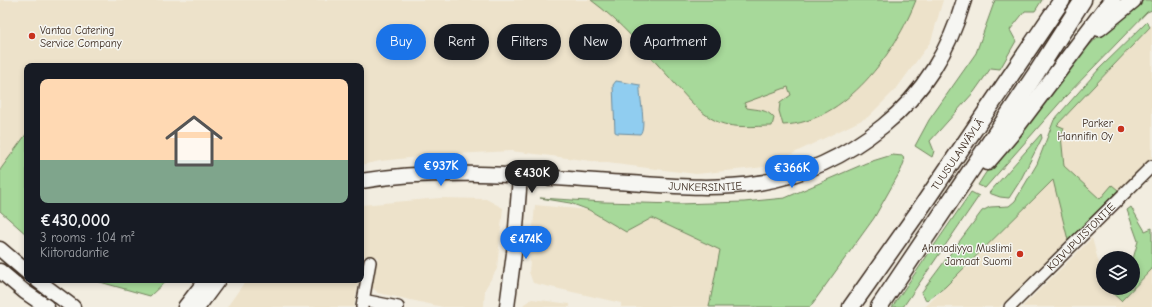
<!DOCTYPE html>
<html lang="en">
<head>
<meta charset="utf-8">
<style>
	body { margin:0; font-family:"Comic Neue",sans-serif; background:#242831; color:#f1f3f6; height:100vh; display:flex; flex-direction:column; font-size:15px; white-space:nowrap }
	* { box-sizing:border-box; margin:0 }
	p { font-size:13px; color:#9ea1a6 }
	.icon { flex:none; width:22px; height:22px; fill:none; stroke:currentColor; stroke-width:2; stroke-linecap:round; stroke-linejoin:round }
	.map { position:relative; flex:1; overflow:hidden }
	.details { position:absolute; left:24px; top:63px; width:340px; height:220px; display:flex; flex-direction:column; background:#171b24; border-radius:8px; box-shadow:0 2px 6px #0003 }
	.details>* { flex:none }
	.hud { position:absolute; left:376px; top:24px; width:380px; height:36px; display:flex; gap:8px }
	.fabs { position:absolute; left:1096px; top:251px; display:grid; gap:8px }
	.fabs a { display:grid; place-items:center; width:44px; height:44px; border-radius:50%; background:#171b24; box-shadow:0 2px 6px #0003; font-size:20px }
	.price { position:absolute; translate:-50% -34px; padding:0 9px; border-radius:14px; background:#1a73e8; color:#fff; font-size:13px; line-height:26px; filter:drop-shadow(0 1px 2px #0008) }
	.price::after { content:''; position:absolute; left:50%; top:24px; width:12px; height:9px; margin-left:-6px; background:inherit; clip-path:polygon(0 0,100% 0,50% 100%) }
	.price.on { background:#222; color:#fff }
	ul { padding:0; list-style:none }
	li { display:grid; align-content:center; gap:8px; height:212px; padding:0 16px }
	li span { display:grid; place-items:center; height:124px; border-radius:8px; color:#555 }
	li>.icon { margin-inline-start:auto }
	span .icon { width:72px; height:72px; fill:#fffc; stroke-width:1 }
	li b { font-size:17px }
	.tag { padding:0 14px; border-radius:18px; background:#171b24; box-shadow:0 2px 6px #0003; font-size:14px; line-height:36px }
	.tag.on { background:#1a73e8; color:#fff }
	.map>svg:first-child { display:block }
	.built { fill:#ede2ca }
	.green { fill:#a7d99a; stroke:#71825c }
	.water { fill:#90cdf0; stroke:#6e8c9c }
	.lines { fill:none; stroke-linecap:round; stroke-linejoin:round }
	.minor-casing { stroke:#3b2a1e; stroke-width:14 }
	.major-casing { stroke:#3b2a1e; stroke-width:17 }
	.highway-casing { stroke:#3b2a1e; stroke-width:19 }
	.minor { stroke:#f6f6f2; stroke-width:11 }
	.major { stroke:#f6f6f2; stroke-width:14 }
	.highway { stroke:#f6f6f2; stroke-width:16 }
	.poi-dot { fill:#c8321e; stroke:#f6f6f2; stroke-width:1.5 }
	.labels { text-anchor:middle; stroke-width:3; stroke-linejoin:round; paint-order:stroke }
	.poi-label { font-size:11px; fill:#3b2a1e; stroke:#f6f6f2; text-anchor:end }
	.street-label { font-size:11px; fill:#3b2a1e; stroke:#f6f6f2 }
</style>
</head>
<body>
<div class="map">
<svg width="1152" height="307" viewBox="0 0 1152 307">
	<rect width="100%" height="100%" fill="#f2ede0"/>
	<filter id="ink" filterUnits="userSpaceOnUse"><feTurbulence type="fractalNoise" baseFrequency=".025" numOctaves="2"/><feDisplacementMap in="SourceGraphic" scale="8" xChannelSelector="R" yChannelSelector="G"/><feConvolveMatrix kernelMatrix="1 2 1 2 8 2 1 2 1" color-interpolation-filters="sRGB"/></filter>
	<g filter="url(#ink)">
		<g class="built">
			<path d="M0,0H943L931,41L897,88L868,117L765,167L696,174L511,151L437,155L380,161L361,165V66H27V153L15,150L0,170Z"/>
			<path d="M1152,25V158L1000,307H925L1053,180L1057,125Z"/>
			<path d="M440,198L486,199L503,208L497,269L485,289L484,307H443L378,293L372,287L378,257L363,256L361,269V205Z"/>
			<path d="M535,205L589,210L626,232L652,218L720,250L709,307H621V303L533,283L529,272Z"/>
			<path d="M1092,238L1103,278V288H1107L1121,301L1152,269V307H1022Z"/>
			<path d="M246,280H359L354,307H227Z"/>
			<path d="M532,299L570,304V307H523L524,304Z"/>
		</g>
		<g class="green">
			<path d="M591,0H916C896,52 845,123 783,125L779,111L780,103L791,95L788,87L744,103L747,108C758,110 767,109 774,118L772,126C755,126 735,129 718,122C698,113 683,93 669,77C644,50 621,22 591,0Z"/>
			<path d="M995,0H1042L1035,11H1025L1010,30L1016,41L1000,69L991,68L974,92L930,141L934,151L932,157L915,146L929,120L976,53Z"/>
			<path d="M1144,0H1152V10L1147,12L1064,98L985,188L978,185C993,160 1013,137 1031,114C1065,73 1098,28 1144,0Z"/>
			<path d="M1147,22L1150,27L1057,125L1064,128L1061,135L1064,166L1100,199L1112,185L1118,190L1068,240L1053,180L945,287L927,301L921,293L982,211L990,207L1009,206L1015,201L1037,164L1054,120L1100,68Z"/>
			<path d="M27,133V235L0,211V170Z"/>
			<path d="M1041,134L1042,138L1020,181L1009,198L1000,197L989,193Z"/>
			<path d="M892,155L903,156L904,162L901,170L874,218L810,307H709L720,250L652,218L626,232L589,210L570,203L540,198L604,202L678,204L744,202L785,198L866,163Z"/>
			<path d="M971,192L979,196L903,307H892Z"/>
			<path d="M1131,207L1145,231L1152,228V269L1121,301L1107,288H1133V259L1138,241L1127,210Z"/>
			<path d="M93,280H167L150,296Z"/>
		</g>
		<path class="water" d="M616,81L640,85C639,97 647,127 640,134L617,133L615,132L613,85Z"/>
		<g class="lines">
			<g class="minor-casing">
				<g id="minor">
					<path d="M363,300L398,307"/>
					<path d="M362,307L370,262"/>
					<path id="s1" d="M1010,307L1152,166"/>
				</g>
			</g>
			<g class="major-casing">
				<g id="major">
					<path id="s2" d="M361,181C450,166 541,178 630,183C673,186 716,190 758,183C804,176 847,155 883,126C923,94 950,49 964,0"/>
					<path d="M0,249L27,272"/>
					<path d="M0,271L25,292L47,307"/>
					<path d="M37,280L73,307"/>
					<path d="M185,307L206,280"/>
					<path d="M198,307L218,280"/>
					<path d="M507,307L514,253L520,177"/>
				</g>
			</g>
			<g class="highway-casing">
				<g id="highway">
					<path d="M1099,28L1133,0"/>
					<path d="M987,162L1011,134L1112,0"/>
					<path id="s3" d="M851,307L916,215L1062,0"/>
					<path d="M879,307L1037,72L1083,0"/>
				</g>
			</g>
			<use href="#minor" class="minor"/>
			<use href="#major" class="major"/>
			<use href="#highway" class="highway"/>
		</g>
	</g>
	<g class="poi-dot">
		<circle cx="32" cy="36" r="4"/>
		<circle cx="1121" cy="129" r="4"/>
		<circle cx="1020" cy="254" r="4"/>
	</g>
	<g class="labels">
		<g class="poi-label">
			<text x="40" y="34" text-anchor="start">Vantaa Catering<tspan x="40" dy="13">Service Company</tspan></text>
			<text x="1113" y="127">Parker<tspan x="1113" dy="13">Hannifin Oy</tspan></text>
			<text x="1012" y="252">Ahmadiyya Muslimi<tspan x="1012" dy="13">Jamaat Suomi</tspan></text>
		</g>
		<g class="street-label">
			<text dy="4" stroke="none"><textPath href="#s3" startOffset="186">TUUSULANVÄYLÄ</textPath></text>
			<text dy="4" stroke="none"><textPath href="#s2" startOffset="345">JUNKERSINTIE</textPath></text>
			<text dy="4" stroke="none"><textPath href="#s1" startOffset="100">KOIVUPUISTONTIE</textPath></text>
		</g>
	</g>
</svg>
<div class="fabs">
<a><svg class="icon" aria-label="layers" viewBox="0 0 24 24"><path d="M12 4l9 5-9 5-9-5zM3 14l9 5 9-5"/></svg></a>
</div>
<b class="price" style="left:441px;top:187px">€937K</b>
<b class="price" style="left:792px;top:189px">€366K</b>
<b class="price on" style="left:532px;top:194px">€430K</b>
<b class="price" style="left:526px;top:260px">€474K</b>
<div class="hud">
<a class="tag on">Buy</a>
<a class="tag">Rent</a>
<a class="tag">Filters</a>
<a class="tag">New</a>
<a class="tag">Apartment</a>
</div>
<section class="details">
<ul>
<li><span style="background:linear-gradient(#ffd9b3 65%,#7fa58c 0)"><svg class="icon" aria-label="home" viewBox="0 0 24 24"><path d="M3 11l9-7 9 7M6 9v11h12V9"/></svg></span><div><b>€430,000</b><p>3 rooms · 104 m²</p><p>Kiitoradantie</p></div></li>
</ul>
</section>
</div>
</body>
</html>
